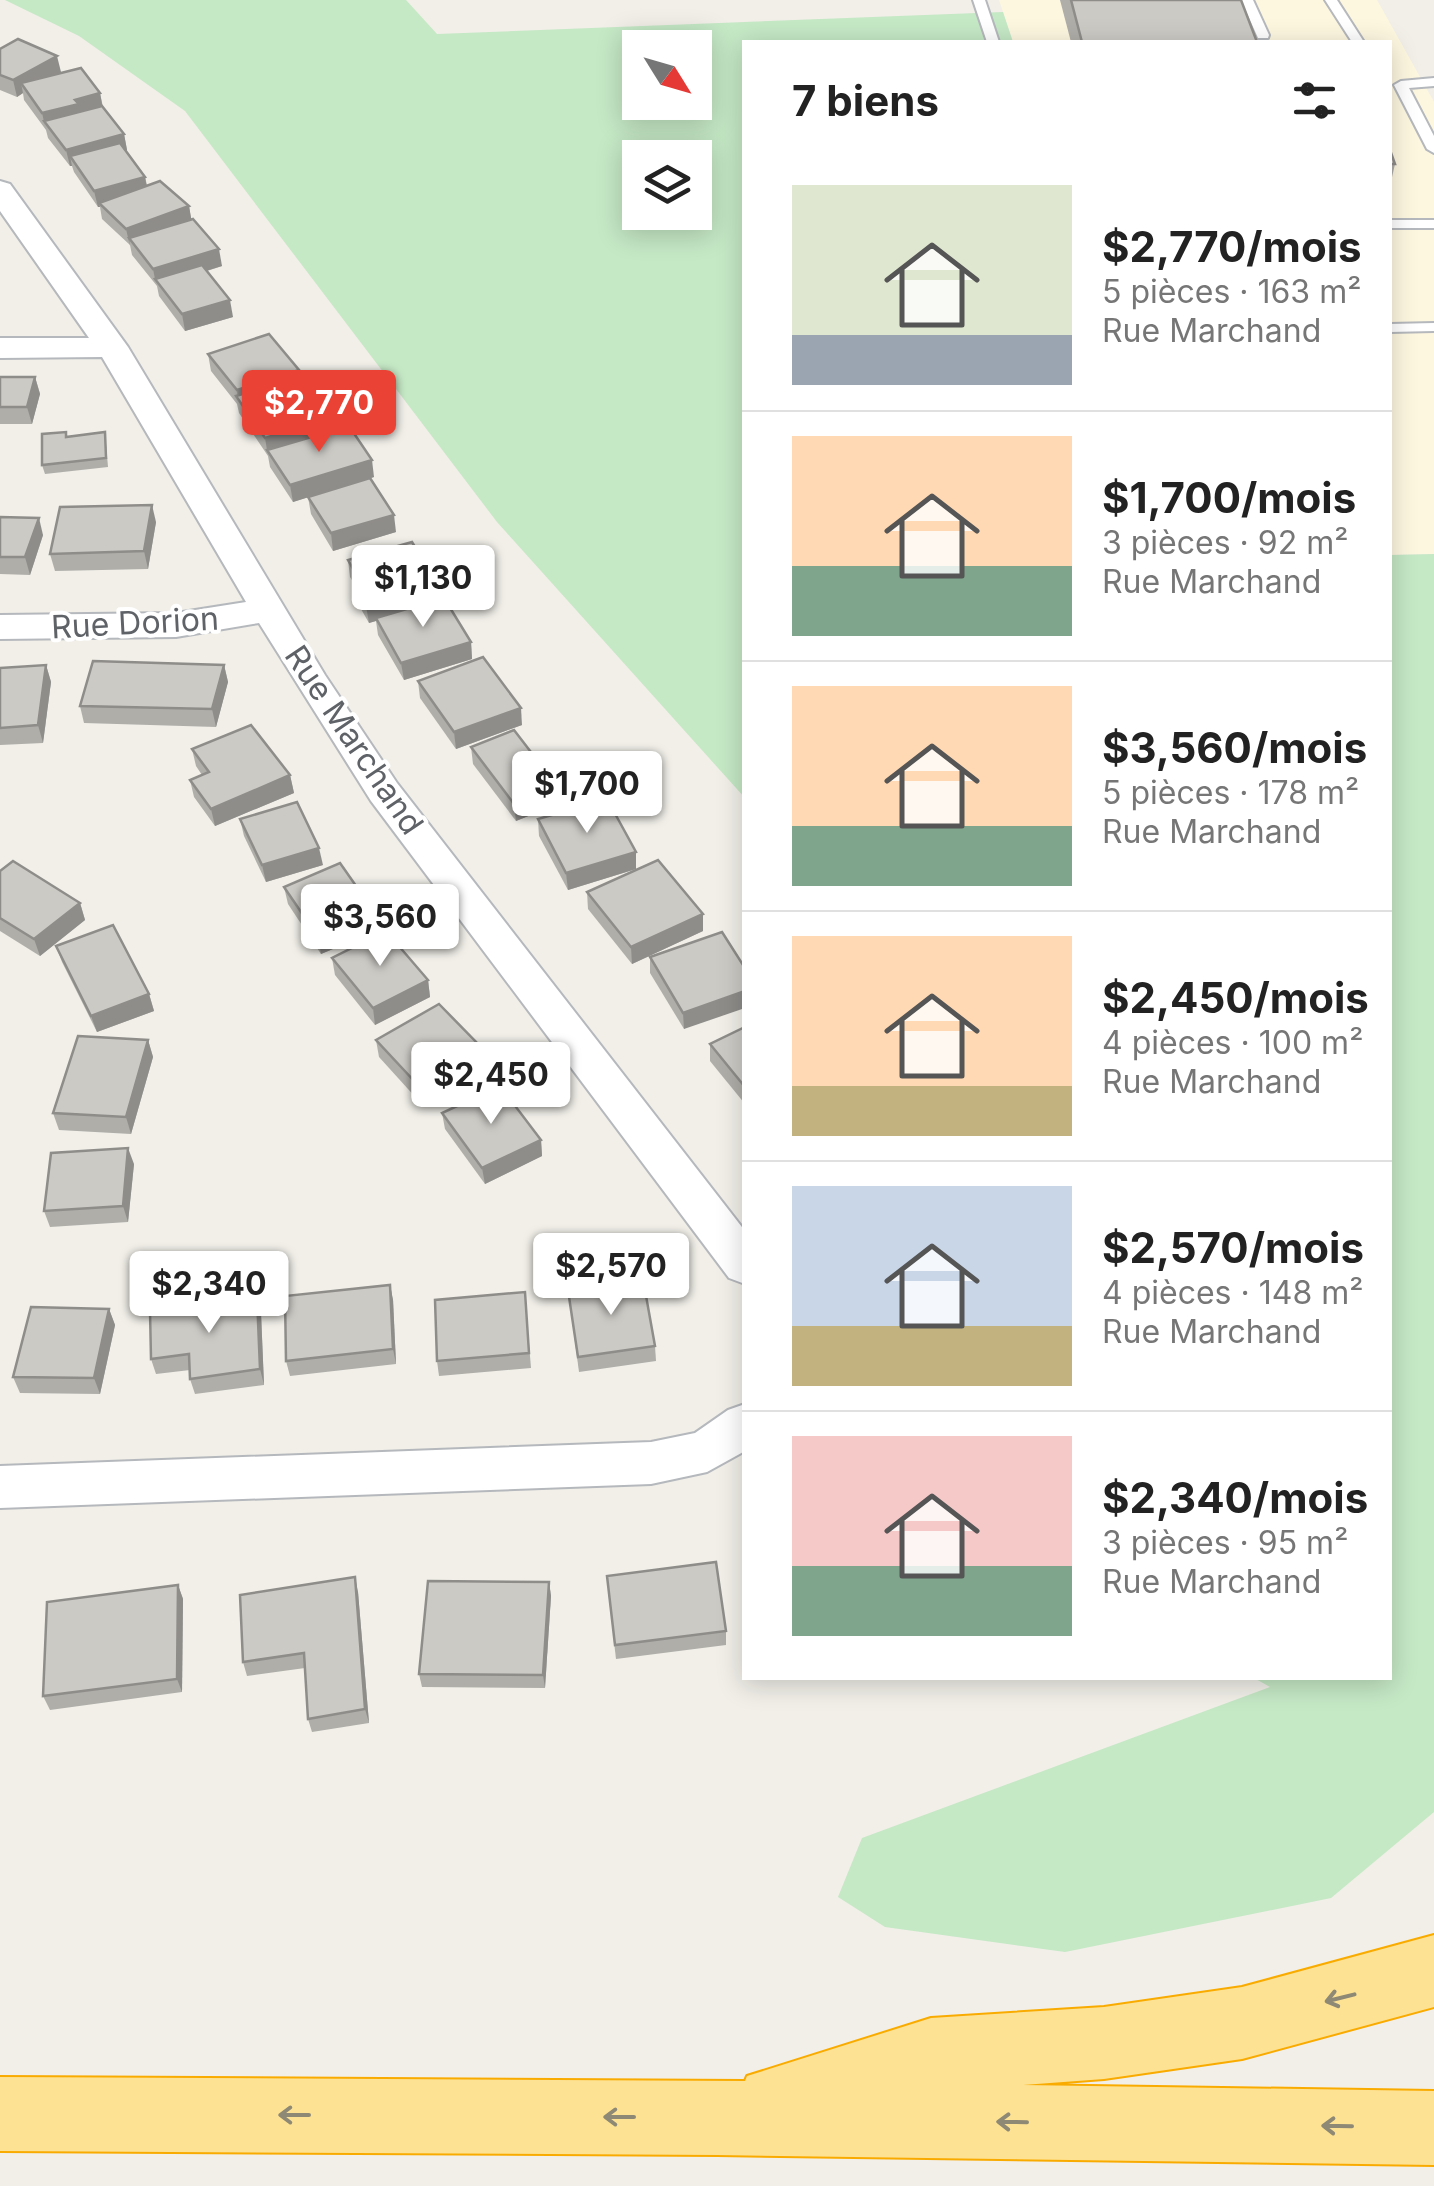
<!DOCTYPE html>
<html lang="fr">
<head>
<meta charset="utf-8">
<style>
	body { margin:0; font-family:Inter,sans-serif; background:#f2f2f2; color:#222; height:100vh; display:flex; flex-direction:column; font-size:38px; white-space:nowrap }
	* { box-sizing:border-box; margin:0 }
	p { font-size:32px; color:#767676 }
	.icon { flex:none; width:55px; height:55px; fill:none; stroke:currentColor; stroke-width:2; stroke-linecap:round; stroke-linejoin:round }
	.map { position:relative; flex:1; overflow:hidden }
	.sheet { position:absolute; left:742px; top:40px; width:650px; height:1640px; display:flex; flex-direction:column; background:#fff; border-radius:0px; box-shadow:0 5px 25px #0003 }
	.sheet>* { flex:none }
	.needle { width:65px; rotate:127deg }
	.fabs { position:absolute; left:622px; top:30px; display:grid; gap:20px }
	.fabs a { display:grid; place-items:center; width:90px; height:90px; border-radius:0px; background:#fff; box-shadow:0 5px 25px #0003; font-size:50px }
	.price { position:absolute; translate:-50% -85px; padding:0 22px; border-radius:10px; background:#fff; color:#222; font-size:32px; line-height:65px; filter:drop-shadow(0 2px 5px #0008) }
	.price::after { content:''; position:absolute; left:50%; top:60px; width:30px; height:22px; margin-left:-15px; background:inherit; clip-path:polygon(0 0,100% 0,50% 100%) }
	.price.selected { background:#ea4335; color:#fff }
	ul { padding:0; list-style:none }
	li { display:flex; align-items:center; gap:30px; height:250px; padding:0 50px }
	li+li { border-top:2px solid #e0e0e0 }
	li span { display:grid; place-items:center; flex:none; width:280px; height:200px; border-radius:0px; color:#555 }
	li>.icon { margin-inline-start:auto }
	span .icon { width:120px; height:120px; fill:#fffc; stroke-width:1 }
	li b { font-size:42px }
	h2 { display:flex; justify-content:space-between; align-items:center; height:120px; padding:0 50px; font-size:42px }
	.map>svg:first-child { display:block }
	.commercial { fill:#fef7e0 }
	.green { fill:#c5e8c5; fill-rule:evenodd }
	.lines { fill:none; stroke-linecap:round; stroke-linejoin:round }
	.service-casing { stroke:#b5b8bc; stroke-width:4 }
	.minor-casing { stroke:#b5b8bc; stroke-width:4 }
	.motorway-casing { stroke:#f9ab00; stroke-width:4 }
	.service { fill:#fff; fill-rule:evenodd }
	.minor { fill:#fff; fill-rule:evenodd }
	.motorway { fill:#fde293; fill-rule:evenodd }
	.wall { fill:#afaea9 }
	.shaded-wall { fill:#8f8d8a }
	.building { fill:#cccac5; stroke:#8f8d8a; stroke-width:2.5 }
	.oneway { stroke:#8e8975 }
	.labels { text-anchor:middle; stroke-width:8; stroke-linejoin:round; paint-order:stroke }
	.street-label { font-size:32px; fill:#5f6368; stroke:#fff }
</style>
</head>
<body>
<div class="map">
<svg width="1434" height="2186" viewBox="0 0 1434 2186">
	<rect width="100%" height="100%" fill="#f1efe8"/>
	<path class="commercial" d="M999,0H1377L1434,102V554L1390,555V42H1013Z"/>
	<g class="green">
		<path d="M5,0H406L437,34L1003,12L1013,42H745V798L497,522L185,111L79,36ZM640,48H695V102H640ZM640,158H695V212H640Z"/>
		<path d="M1434,554V1812L1331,1898L1065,1952L885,1927L838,1897L862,1838L1270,1687L1254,1678H1390V555Z"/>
	</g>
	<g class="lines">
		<g class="service-casing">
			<g id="service">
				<path d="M973,0H985L999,42H987Z"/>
				<path d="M1241,0H1253L1269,35L1268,38H1258Z"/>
				<path d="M1325,0H1337L1364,42H1352Z"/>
				<path d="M1434,78V86L1409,88L1434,136V153L1427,149L1394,85L1401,81Z"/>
				<rect x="1390" y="220" width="44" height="8"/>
				<path d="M1434,323V331L1390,332V324Z"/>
			</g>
		</g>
		<g class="minor-casing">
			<g id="minor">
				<path d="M0,181L10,184L128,347L325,675L397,783L745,1231V1284L729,1278L371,801L259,623L176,637L0,639V615L176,613L246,602L102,357L0,358V338H89L0,211Z"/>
				<path d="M745,1404V1451L707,1472L651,1484L0,1508V1466L651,1442L695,1433L728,1410Z"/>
			</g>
		</g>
		<g class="motorway-casing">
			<path id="motorway" d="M1434,1935V2007L1242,2059L1104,2079L1023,2085L1434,2091V2165L717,2155L0,2151V2077L745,2081L747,2076L931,2018L1104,2007L1242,1987Z"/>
		</g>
		<use href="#service" class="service"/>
		<use href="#minor" class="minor"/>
		<use href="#motorway" class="motorway"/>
	</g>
	<g class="wall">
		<path d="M1060,0H1241L1257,42H1071Z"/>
		<path d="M0,49L61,72L57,74L100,93L103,107L124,134L127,150L126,151L145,177L147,185L189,206L191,219L222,266L207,271L233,317L185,331L159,296L157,286L132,255L130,245L102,219L100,207H98L74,172L72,166H70L48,138L46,130L24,100L23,93L17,97L0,90Z"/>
		<path d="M1390,150L1395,164L1390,186Z"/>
		<path d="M208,354L299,370L301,387L295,389L300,397L340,428L374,477L342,487L396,532L333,551L311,514L308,497L293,502L270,467L268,456L239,413L237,404L211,371Z"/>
		<path d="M0,377H35L40,394L32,424H0Z"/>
		<path d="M105,432L108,467L45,474L42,465Z"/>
		<path d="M0,517L43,535L30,575L0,574Z"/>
		<path d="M156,522L148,569L55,571L50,554Z"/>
		<path d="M348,560L440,599L471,642L472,659L404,680L378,635L376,621L369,623L357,602L355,585L350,577Z"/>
		<path d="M46,665L51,682L43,743L0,745V668Z"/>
		<path d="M224,665L228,682L216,727L84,723L80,706Z"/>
		<path d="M418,681L522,725L456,749L420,698Z"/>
		<path d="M471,747L558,804L516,821L473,764Z"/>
		<path d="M192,749L290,775L294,793L215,826L194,797L190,780L202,775L196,766Z"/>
		<path d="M240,819L323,865L266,882L244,836Z"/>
		<path d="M538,819L636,852V869L568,890L539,836Z"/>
		<path d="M0,871L80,903L85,920L40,956L0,931Z"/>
		<path d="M284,887L378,930L321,954L288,904Z"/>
		<path d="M587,892L703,914V931L632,964L588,909Z"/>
		<path d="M56,946L149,994L154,1011L97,1032L62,962Z"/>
		<path d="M650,957L745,968L684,1029L650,973Z"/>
		<path d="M332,958L428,980L430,997L375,1025L335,975Z"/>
		<path d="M745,1027V1104L710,1061V1044Z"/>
		<path d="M148,1040L153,1057L131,1134L59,1130L53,1113Z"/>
		<path d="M376,1040L480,1046L482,1063L418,1100L379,1057Z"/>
		<path d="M442,1113L541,1140L542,1156L485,1184L445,1129Z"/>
		<path d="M134,1164L128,1222L50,1227L44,1211Z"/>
		<path d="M390,1285L393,1300L396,1364L290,1376L286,1361Z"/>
		<path d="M568,1290L655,1346L656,1361L579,1372Z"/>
		<path d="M257,1297L261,1313L264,1385L195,1394L190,1379V1370L156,1374L151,1359Z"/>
		<path d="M526,1308L531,1368L439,1376L437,1361Z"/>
		<path d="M109,1309L115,1325L100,1394L20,1393L13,1377Z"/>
		<path d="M549,1582L551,1596L545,1688L422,1687L419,1674Z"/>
		<path d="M178,1585L183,1599L182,1692L50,1710L43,1696Z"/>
		<path d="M608,1590L726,1631V1645L616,1659Z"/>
		<path d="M358,1592L369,1723L312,1732L308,1719L305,1668L247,1676L243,1662Z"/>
	</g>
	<g class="shaded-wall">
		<path d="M57,56L61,72L26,91L21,83L23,93L17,97L13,80Z"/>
		<path d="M100,93L103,110L44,121L46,130L42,113L75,100Z"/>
		<path d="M124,134L127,150L76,164L70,156L72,166H70L66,150Z"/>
		<path d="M145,177L148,194L99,203L100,207H98L94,191Z"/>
		<path d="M189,206L192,223L129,238L130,246L126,229Z"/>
		<path d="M219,249L222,266L160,285L155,279L153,269Z"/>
		<path d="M230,300L233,317L185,331L182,314Z"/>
		<path d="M299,370L301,387L243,406L238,400L237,390Z"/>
		<path d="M35,377L40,394L32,424L27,407Z"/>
		<path d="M339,416L341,434L267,450L268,456L265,438Z"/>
		<path d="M372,460L374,477L293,502L290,485Z"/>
		<path d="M152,505L156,522L148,569L144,551Z"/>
		<path d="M394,515L396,532L333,551L331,533Z"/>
		<path d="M39,518L43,535L30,575L25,557Z"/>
		<path d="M438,585L440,602L369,623L366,606Z"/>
		<path d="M471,642L472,659L404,680L401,663Z"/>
		<path d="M46,665L51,682L43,743L38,725Z"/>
		<path d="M224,665L228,682L216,727L212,709Z"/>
		<path d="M521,708L522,725L456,749L454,732Z"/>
		<path d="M290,775L294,793L215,826L211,809Z"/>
		<path d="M557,786L558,804L516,821L514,804Z"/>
		<path d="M319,848L323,865L266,882L262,865Z"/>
		<path d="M636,852V869L568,890L566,873Z"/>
		<path d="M80,903L85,920L40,956L34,939Z"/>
		<path d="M375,913L378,930L321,954L318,937Z"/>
		<path d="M703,914V931L632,964L631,947Z"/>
		<path d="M428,980L430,997L375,1025L373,1008Z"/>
		<path d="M745,991V1008L684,1029L683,1013Z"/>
		<path d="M149,994L154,1011L97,1032L91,1016Z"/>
		<path d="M148,1040L153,1057L131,1134L126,1117Z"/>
		<path d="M480,1046L482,1063L418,1100L416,1083Z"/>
		<path d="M541,1140L542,1156L485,1184L482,1168Z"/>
		<path d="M128,1148L134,1164L128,1222L123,1206Z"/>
		<path d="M390,1285L393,1300L396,1364L393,1349Z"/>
		<path d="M257,1297L261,1313L264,1385L260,1369Z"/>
		<path d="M109,1309L115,1325L100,1394L94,1378Z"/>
		<path d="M355,1577L358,1592L369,1723L365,1709Z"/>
		<path d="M549,1582L551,1596L545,1688L543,1675Z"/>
		<path d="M178,1585L183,1599L182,1692L177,1679Z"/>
	</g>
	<g class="building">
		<path d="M1071,0H1241L1257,42H1082Z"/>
		<path d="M18,39L57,56L13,80L0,75V49Z"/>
		<path d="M81,68L100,93L75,100L79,104L42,113L21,83Z"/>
		<path d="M102,106L124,134L66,150L44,121Z"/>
		<path d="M120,143L145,177L94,191L70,156Z"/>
		<path d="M1390,150L1395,164H1390Z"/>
		<path d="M160,181L189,206L126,229L99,203Z"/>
		<path d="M193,219L219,249L153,269L129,238Z"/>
		<path d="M202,265L230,300L182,314L155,279Z"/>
		<path d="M269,334L299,370L237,390L208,354Z"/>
		<path d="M0,377H35L27,407H0Z"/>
		<path d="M289,380L300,397L320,391L339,416L265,438L236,396Z"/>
		<path d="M349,426L372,460L290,485L267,450Z"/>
		<path d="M66,432V437L105,432L106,458L42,465V434Z"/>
		<path d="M370,478L394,515L331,533L308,497Z"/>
		<path d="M152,505L144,551L50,554L60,507Z"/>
		<path d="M0,517L39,518L25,557H0Z"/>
		<path d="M412,542L438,585L366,606L355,585L361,583L348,560Z"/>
		<path d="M444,598L471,642L401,663L376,618Z"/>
		<path d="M483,657L521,708L454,732L418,681Z"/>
		<path d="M93,661L224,665L212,709L80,706Z"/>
		<path d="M46,665L38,725L0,728V668Z"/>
		<path d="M251,725L290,775L211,809L190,780L209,772L192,749Z"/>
		<path d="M514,730L557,786L514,804L471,747Z"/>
		<path d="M607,799L636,852L566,873L538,819Z"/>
		<path d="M297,802L319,848L262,865L240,819Z"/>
		<path d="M658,860L703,914L631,947L587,892Z"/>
		<path d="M13,861L80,903L34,939L0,918V871Z"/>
		<path d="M340,863L375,913L318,937L284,887Z"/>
		<path d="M113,925L149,994L91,1016L56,946Z"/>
		<path d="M386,931L428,980L373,1008L332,958Z"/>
		<path d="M722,932L745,968V991L683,1013L650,957Z"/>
		<path d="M439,1004L480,1046L416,1083L376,1040Z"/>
		<path d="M745,1027V1087L710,1044Z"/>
		<path d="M78,1036L148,1040L126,1117L53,1113Z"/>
		<path d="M500,1086L541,1140L482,1168L442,1113Z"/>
		<path d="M128,1148L123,1206L44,1211L51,1153Z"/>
		<path d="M643,1279L655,1346L578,1357L568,1290Z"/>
		<path d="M390,1285L393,1349L286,1361L285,1296Z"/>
		<path d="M525,1292L529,1353L437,1361L435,1300Z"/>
		<path d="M257,1297L260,1369L190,1379L189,1354L151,1359L150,1311Z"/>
		<path d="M31,1307L109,1309L94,1378L13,1377Z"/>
		<path d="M716,1562L726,1631L615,1645L607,1576Z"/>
		<path d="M355,1577L365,1709L308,1719L304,1653L243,1662L240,1595Z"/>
		<path d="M428,1581L549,1582L543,1675L419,1674Z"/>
		<path d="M178,1585L177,1679L43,1696L47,1602Z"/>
	</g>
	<defs><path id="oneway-shaft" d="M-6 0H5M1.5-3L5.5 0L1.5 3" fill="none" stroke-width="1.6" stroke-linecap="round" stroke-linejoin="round" transform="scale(2.5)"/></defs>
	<g class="oneway">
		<use href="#oneway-shaft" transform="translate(1340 1998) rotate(166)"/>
		<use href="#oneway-shaft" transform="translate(294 2115) rotate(-180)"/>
		<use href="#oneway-shaft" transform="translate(619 2117) rotate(-180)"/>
		<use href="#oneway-shaft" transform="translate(1012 2122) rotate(-179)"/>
		<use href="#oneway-shaft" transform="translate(1337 2126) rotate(-179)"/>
	</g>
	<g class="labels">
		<g class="street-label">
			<text transform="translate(135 623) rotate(-3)" y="11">Rue Dorion</text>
			<text transform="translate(354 740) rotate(56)" y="11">Rue Marchand</text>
		</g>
	</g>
</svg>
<div class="fabs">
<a><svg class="needle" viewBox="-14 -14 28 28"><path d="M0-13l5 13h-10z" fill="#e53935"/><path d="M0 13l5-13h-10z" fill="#767676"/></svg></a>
<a><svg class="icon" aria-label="layers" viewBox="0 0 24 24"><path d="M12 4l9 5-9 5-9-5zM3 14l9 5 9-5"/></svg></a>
</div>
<b class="price selected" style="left:319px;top:455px">$2,770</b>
<b class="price" style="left:423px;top:630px">$1,130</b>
<b class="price" style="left:587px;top:836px">$1,700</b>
<b class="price" style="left:380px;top:969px">$3,560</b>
<b class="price" style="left:491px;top:1127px">$2,450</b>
<b class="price" style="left:611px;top:1318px">$2,570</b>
<b class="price" style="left:209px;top:1336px">$2,340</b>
<section class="sheet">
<h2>7 biens<svg class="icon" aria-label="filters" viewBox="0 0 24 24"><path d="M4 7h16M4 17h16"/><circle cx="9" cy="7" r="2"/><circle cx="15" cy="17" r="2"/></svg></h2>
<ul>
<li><span style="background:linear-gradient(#dfe7d0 75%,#9aa5b1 0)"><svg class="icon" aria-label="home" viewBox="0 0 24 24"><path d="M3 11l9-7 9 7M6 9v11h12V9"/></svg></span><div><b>$2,770/mois</b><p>5 pièces · 163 m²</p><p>Rue Marchand</p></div></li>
<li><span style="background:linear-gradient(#ffd9b3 65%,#7fa58c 0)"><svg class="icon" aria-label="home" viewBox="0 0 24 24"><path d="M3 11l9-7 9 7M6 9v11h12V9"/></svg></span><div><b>$1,700/mois</b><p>3 pièces · 92 m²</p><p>Rue Marchand</p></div></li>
<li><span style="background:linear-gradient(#ffd9b3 70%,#7fa58c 0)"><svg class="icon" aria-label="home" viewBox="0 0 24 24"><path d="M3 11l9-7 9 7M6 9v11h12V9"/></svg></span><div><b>$3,560/mois</b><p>5 pièces · 178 m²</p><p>Rue Marchand</p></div></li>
<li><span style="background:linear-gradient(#ffd9b3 75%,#c2b280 0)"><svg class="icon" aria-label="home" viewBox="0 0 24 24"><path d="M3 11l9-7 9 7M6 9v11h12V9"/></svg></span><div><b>$2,450/mois</b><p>4 pièces · 100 m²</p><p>Rue Marchand</p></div></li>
<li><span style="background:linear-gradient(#c9d6e8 70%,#c2b280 0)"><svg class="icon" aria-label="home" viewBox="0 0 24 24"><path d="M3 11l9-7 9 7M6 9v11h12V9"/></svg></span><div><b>$2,570/mois</b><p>4 pièces · 148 m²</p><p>Rue Marchand</p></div></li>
<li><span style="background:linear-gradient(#f6c9c9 65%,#7fa58c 0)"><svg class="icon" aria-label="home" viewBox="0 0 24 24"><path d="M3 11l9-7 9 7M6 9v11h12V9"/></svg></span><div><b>$2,340/mois</b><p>3 pièces · 95 m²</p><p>Rue Marchand</p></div></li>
</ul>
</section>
</div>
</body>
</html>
